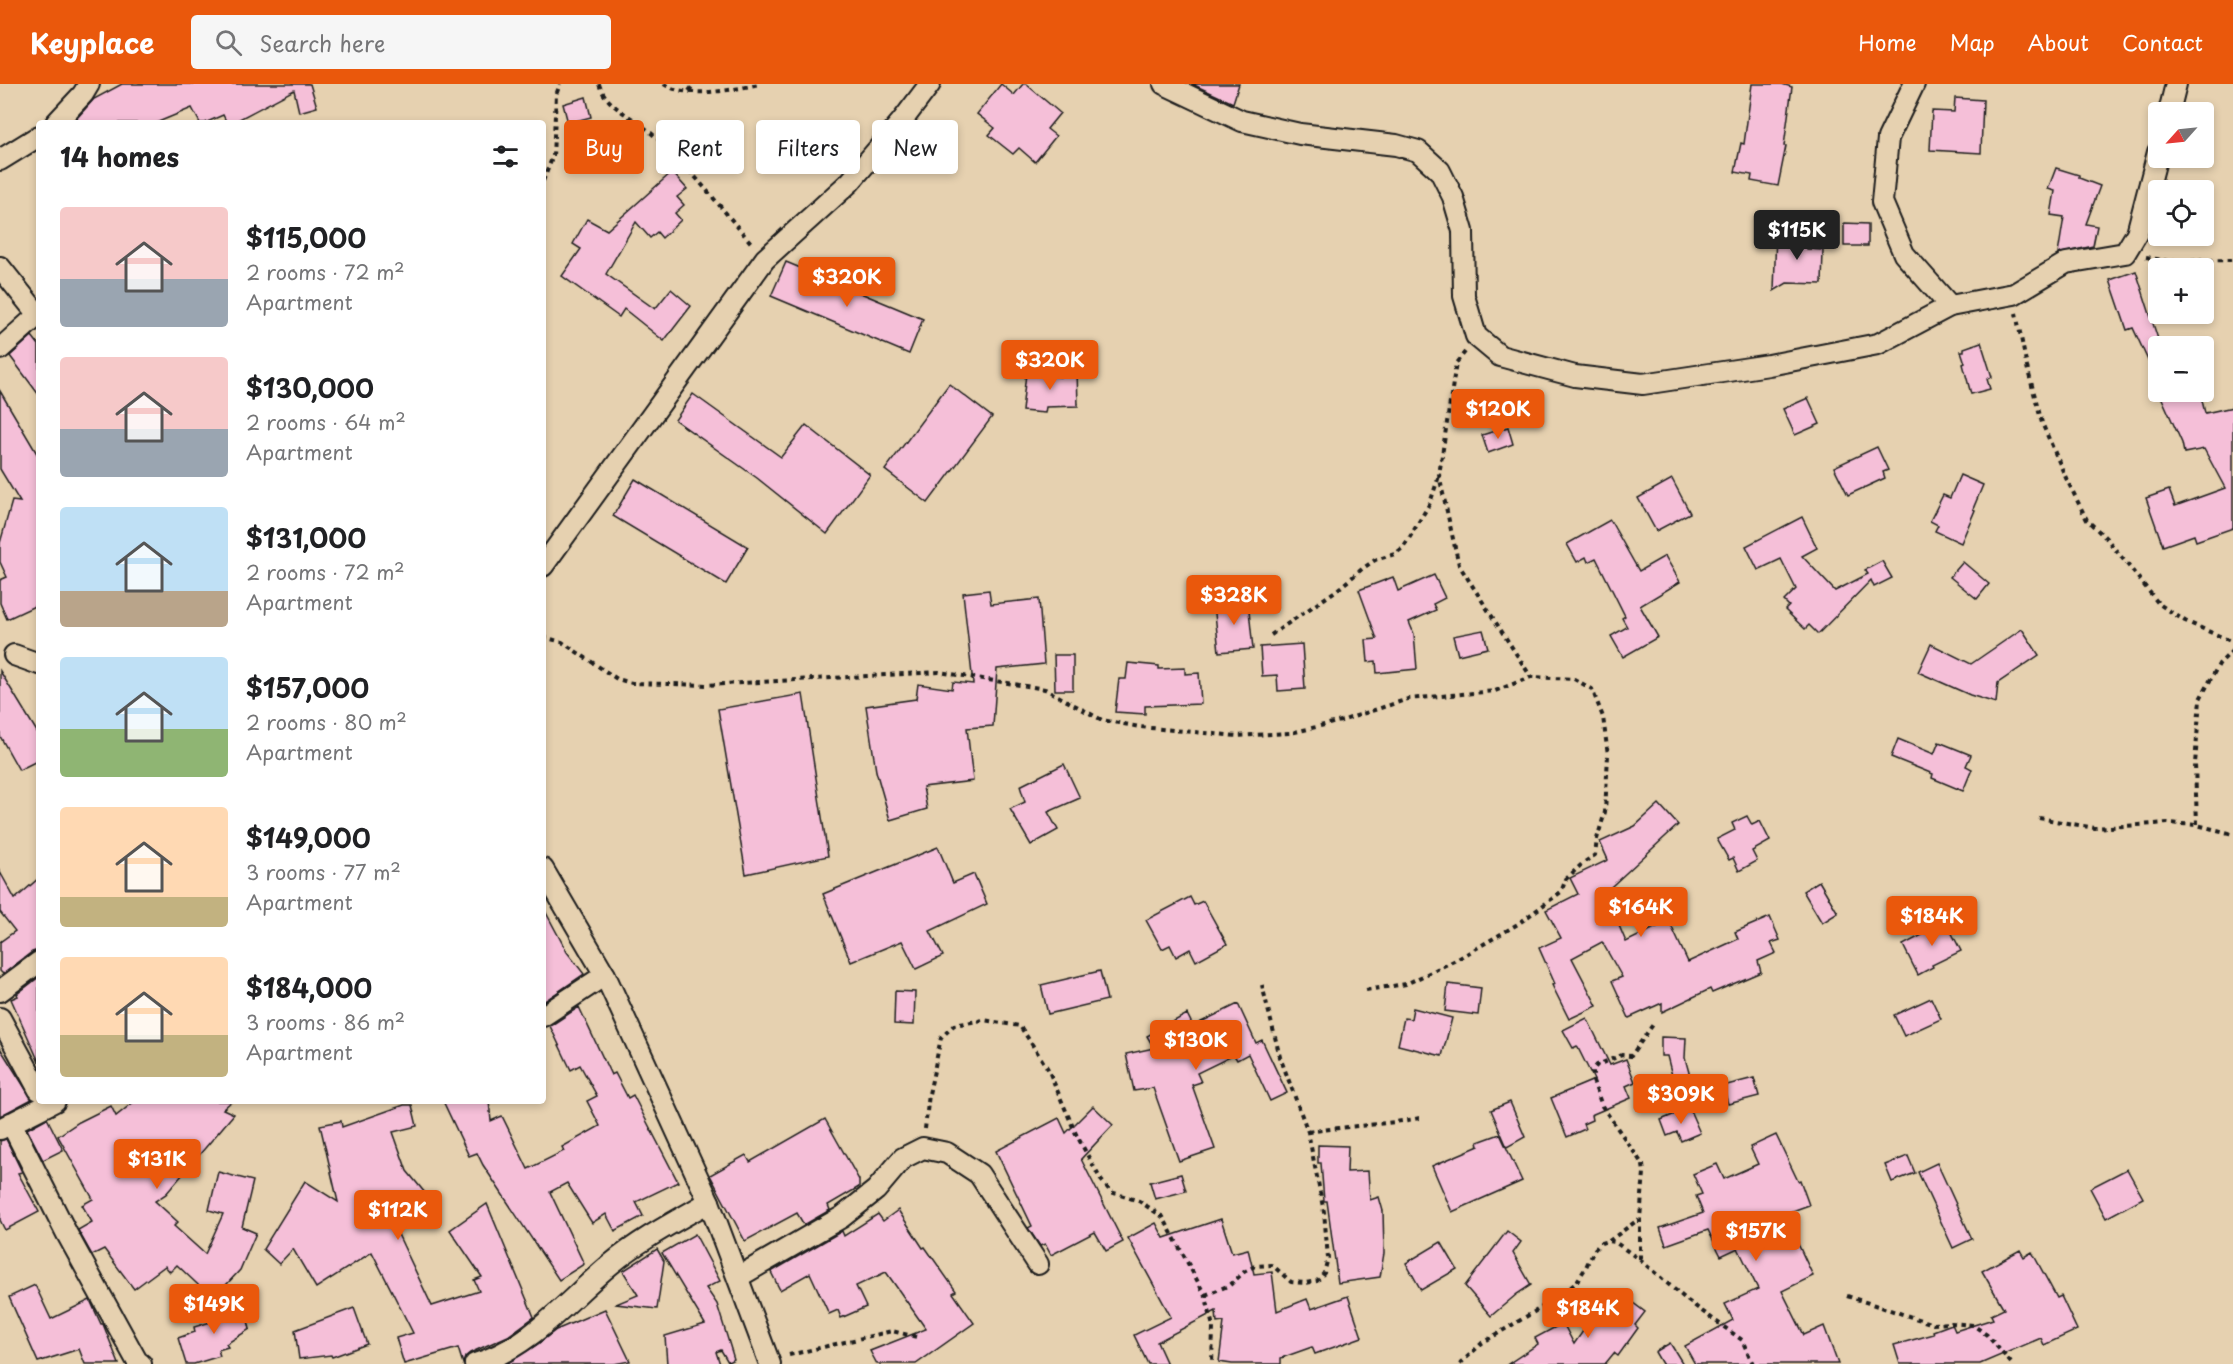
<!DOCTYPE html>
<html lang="en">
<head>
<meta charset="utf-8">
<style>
	body { margin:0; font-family:"Playpen Sans",sans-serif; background:#f6f6f6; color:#202124; height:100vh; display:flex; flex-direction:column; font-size:22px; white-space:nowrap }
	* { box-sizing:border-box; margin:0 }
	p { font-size:20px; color:#757577 }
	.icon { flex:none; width:33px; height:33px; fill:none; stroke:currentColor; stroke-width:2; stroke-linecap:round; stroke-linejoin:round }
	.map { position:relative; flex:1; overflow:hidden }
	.details { position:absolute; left:36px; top:36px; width:510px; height:984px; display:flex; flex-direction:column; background:#fff; border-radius:6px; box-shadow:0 3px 9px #0003 }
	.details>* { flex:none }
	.hud { position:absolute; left:564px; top:36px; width:570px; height:54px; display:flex; gap:12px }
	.needle { width:39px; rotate:243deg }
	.controls { position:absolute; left:2148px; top:18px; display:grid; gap:12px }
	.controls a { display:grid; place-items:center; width:66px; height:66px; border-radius:6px; background:#fff; box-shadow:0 3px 9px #0003; font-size:30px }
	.price { position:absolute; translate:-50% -51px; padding:0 14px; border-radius:6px; background:#ea580c; color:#fff; font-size:20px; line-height:39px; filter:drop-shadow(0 2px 3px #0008) }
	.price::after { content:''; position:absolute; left:50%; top:36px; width:18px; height:14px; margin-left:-9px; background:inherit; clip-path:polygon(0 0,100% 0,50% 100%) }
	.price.on { background:#222; color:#fff }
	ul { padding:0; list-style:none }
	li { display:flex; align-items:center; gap:18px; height:150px; padding:0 24px }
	li span { display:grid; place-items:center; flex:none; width:168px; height:120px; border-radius:6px; color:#555 }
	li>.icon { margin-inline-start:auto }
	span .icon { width:72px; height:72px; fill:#fffc; stroke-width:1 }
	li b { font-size:26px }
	h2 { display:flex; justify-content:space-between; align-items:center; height:72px; padding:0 24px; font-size:26px }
	.pill { padding:0 21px; border-radius:6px; background:#fff; box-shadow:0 3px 9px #0003; font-size:21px; line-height:54px }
	.pill.on { background:#ea580c; color:#fff }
	header { display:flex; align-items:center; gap:36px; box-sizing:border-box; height:84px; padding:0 30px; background:#ea580c; color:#fff }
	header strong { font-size:28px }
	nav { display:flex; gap:33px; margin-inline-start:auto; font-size:21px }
	.search { width:420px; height:54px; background:#f6f6f6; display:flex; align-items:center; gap:15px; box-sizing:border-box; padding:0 21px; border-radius:6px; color:#757577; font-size:22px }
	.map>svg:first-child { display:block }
	.building { fill:#f5bfd8; stroke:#1c1c1c; stroke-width:1.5 }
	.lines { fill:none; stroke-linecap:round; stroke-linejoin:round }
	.minor-casing { stroke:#1c1c1c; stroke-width:24 }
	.path { stroke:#1c1c1c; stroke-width:4; stroke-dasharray:4.5 4.5; stroke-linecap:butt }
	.minor { stroke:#e6d1b0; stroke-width:20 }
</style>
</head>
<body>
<header>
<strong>Keyplace</strong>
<div class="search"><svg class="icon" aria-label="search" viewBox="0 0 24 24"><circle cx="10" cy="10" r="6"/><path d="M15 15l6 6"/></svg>Search here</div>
<nav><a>Home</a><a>Map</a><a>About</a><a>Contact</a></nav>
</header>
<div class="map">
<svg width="2233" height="1280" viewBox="0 0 2233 1280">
	<rect width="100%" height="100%" fill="#e6d1b0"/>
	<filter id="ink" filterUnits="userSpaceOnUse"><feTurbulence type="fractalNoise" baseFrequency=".0167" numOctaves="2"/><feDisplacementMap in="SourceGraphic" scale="12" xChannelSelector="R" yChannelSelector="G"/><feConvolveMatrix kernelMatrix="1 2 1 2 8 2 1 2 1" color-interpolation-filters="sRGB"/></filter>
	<g filter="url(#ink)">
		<g class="building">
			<path d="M122,0H310L317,23L299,28L294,6L232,39H227L223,31L205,39H200L192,24L156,39H79L77,34L94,15Z"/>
			<path d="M1001,0L1014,11L1023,0H1026L1060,29L1047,45L1056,52L1035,78L1019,64L1013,70L989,51L995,44L977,30Z"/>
			<path d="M1192,0H1239L1233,19Z"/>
			<path d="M1752,0H1782L1792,3L1784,62H1786L1778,102L1751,97L1752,91L1735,88L1741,59L1744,60Z"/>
			<path d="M586,13L591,33L568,39L563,20Z"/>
			<path d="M1955,14L1983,16L1981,69L1930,66L1932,27L1954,28Z"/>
			<path d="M2056,84L2079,91V94L2100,102L2086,140L2097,142L2093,162L2058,170L2064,133L2051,131L2055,107L2048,105Z"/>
			<path d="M672,88L687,105L677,113L684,121L675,129L681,136L662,154L657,148L650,154L636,138L606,190L655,225L671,205L691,222L664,257L624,225L619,233L562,192L581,165L573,160L587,135L607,146Z"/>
			<path d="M1844,139L1868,140V162H1844Z"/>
			<path d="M1776,148L1808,149L1807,165L1823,166L1822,200L1787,199L1774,207Z"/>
			<path d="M786,178L923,235L909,270L771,212Z"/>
			<path d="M2136,187L2158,255V298L2133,244L2127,246L2110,196Z"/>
			<path d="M32,252L39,261V311L10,272Z"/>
			<path d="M1981,258L1992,293L1987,295L1990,305L1971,310L1963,280L1965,279L1961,267H1964V264Z"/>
			<path d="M1077,286L1078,322L1046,323L1045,329L1022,327L1026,289L1060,293V287Z"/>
			<path d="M949,300L992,333L928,419L885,386Z"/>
			<path d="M0,307L39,373V520L7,535L0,519V496L7,493L0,478V459L12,417L20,418L0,385Z"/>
			<path d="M2159,308H2200L2205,329L2233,323V444L2196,457L2194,451L2163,462L2146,414L2169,406L2175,422L2225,404L2204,365L2184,369L2182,359Z"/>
			<path d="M693,310L781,373L806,341L870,391L827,450L757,394L675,336Z"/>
			<path d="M1808,314L1820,340L1795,351L1783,325Z"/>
			<path d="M1508,343L1513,360L1488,369L1482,351Z"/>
			<path d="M1877,363L1888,386L1883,388L1885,394L1848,411L1834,383Z"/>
			<path d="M1960,391L1983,401L1973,425L1975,426L1961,459L1935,447L1938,441L1930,437L1943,411L1950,414Z"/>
			<path d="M635,395L748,463L726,500L613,432Z"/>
			<path d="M1672,395L1690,429L1656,447L1638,414Z"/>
			<path d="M1802,433L1817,464L1802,472L1835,507L1868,490L1865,486L1882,477L1892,494L1874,503L1871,496L1818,550L1809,541L1805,545L1785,526L1789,522L1784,517L1796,505L1781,475L1758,486L1746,462Z"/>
			<path d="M1610,436L1639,487L1665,472L1680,498L1640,522L1658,553L1623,573L1611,552L1627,543L1622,534L1625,532L1596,474L1588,478L1586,473L1577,478L1567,460Z"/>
			<path d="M1963,478L1989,500L1977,515L1950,493Z"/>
			<path d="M1434,491L1445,514L1433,520L1436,526L1409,538L1414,550L1417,585L1377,589L1376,577L1368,578L1366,556L1377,555L1359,506L1393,493L1398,507Z"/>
			<path d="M989,506L991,520L1039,515L1044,580L997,585L993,642L967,644L973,697L923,703L927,725L890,736L876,687L866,622L916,615L918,600L952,605L953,598L973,600L963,509Z"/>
			<path d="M1248,517L1253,565L1219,568L1214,520Z"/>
			<path d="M2022,545L2039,571L1998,599L1996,619L1970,611L1918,588L1931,560L1971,580Z"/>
			<path d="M1483,546L1488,564L1458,571L1453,552Z"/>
			<path d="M1302,560L1305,605L1278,607L1277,591L1262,592L1260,563Z"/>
			<path d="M1054,571H1073V606H1055Z"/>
			<path d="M1128,579L1159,582V585L1185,584V590L1199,589L1201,620L1145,622V630L1115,628L1119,595H1126Z"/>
			<path d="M0,587L39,651V676L19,686L0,652Z"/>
			<path d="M803,610L828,772L746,790L718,625Z"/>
			<path d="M1898,655L1934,670L1939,658L1971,671L1966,682L1972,685L1963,707L1932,694L1933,690L1891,673Z"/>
			<path d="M1064,680L1080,714L1048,728L1058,746L1031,761L1010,725L1025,718L1020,702Z"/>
			<path d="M1659,720L1678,741L1600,813L1606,811L1626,858L1669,837L1688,878L1738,855L1735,848L1770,833L1780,856L1771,859L1776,869L1758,877L1761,888L1712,909L1710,905L1662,928V919L1629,934L1612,897L1622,893L1602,858L1572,874L1597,922L1569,935L1552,901L1555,900L1539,864L1561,854L1546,826L1578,810L1570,794L1608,776L1600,758L1635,742Z"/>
			<path d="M1747,732L1752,741L1760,737L1770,757L1752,767L1757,777L1739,787L1733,774L1729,776L1717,755L1735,746L1732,739Z"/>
			<path d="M938,763L953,799L974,790L987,820L930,847L943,872L916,885L902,857L851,878L823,810Z"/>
			<path d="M0,788L15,815L39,794V866L32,868L3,890L0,887V858L15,847L0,828Z"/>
			<path d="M1819,797L1838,829L1822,839L1803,807Z"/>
			<path d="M1190,813L1194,821L1203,817L1227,860L1196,877L1190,865L1176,873L1170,861L1162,865L1146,836Z"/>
			<path d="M543,823L567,868L584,890L543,918Z"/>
			<path d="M1944,834L1961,867L1932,881L1933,883L1918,891L1903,861L1926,849L1923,844Z"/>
			<path d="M1100,887L1107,916L1048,930L1041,901Z"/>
			<path d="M39,893V978L11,915L18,912L17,910Z"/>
			<path d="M1448,900L1481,904L1478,931L1445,927Z"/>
			<path d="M895,907L915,908L914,941L894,940Z"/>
			<path d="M1931,914L1941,935L1904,952L1894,931Z"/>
			<path d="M1238,920L1256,959L1262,956L1287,1009L1270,1017L1248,970L1237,976L1234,971L1197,989L1201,998L1192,1001L1215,1065L1179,1077L1153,1004L1134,1007L1126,970L1154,964L1147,952L1187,930L1193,942Z"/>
			<path d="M579,923L611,991L615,989L628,1014L633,1011L678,1098L636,1118L643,1132L615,1147L606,1130L592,1139L567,1099L550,1108L584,1180L559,1196L483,1081L477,1069L469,1072L443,1017H489L491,1037L502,1032L528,1085L564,1067L562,1063L600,1042L587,1017L597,1012L580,981L571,986L550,942Z"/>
			<path d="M1413,924L1452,934L1442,972L1398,961L1404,934L1411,935Z"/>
			<path d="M1587,934L1610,981L1626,975L1635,998L1626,1002L1631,1014L1591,1031L1592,1036L1583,1040L1585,1045L1567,1053L1551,1014L1594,996L1577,962L1573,964L1563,946Z"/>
			<path d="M1661,953L1686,954L1685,974L1694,1007L1677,1011L1667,972H1661Z"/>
			<path d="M0,964L32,1015L0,1032Z"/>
			<path d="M1754,994L1759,1012L1728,1020L1723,1002Z"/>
			<path d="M135,1017H232L223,1025L234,1030L166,1110L155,1117L178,1138L174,1142L205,1170L223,1130L209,1126L218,1088L253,1097L242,1143L256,1149L240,1186L213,1215L177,1181L170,1188L165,1182L134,1205L104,1165L92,1171L78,1146L92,1138L82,1121L93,1115L58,1052L79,1038L111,1022L116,1032Z"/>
			<path d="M1510,1018L1525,1053L1507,1063L1491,1026Z"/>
			<path d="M404,1021H412L417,1042L393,1048L407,1087L430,1115L395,1144L432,1222L479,1207L474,1196L482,1193L450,1146L487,1120L534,1233L508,1252L470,1269L465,1273L463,1280L458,1264L404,1280L396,1254L413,1249L372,1168L316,1204L293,1165L279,1180L263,1165L305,1097L338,1118L320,1041L341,1037L342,1043Z"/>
			<path d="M1093,1022L1113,1041L1081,1075L1123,1158L1106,1167L1095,1148L1051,1171L1045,1160L1040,1162L1028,1144L1032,1142L996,1067L1059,1034L1066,1049Z"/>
			<path d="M1689,1024L1700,1049L1681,1057L1677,1048L1667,1052L1661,1036Z"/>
			<path d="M47,1034L63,1066L43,1076L27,1045Z"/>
			<path d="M825,1035L859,1096V1103L828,1121L830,1126L804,1141L797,1129L745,1157L710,1091L746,1071L750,1078Z"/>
			<path d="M1500,1050L1522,1097L1452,1128L1432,1082L1479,1062L1478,1058Z"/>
			<path d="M1776,1051L1798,1097L1800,1096L1809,1121L1784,1130L1813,1192L1782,1207L1804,1251L1824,1242L1838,1280H1695L1685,1262L1733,1236L1725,1220L1758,1205L1738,1164L1721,1172L1708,1146L1666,1161L1660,1144L1703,1129L1696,1112L1702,1110L1693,1090L1717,1080L1724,1095L1758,1080L1750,1063Z"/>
			<path d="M6,1055L22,1088L18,1089L39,1128L5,1146L0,1136V1057Z"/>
			<path d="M1318,1061L1348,1062L1347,1088L1368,1087L1370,1116L1379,1113L1383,1127L1384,1169L1380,1193L1338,1199L1327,1117H1324L1321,1079H1318Z"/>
			<path d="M1908,1072L1915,1089L1892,1098L1885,1081Z"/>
			<path d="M1937,1079L1972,1155L1953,1164L1918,1088Z"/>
			<path d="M2127,1085L2143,1114L2106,1134L2090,1104Z"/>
			<path d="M1181,1090L1186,1107L1155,1115L1150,1098Z"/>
			<path d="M898,1126L923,1164L925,1163L956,1207L953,1209L974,1239L916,1280H877L870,1267L926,1245L886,1188L856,1202L866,1223L841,1234L838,1226L829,1230L810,1189L780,1206L771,1188L842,1147L844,1152L878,1130L883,1137Z"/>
			<path d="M1221,1135L1232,1169L1248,1165L1254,1190L1272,1188L1277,1227L1307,1215L1311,1225L1348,1212L1362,1253L1315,1270L1312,1263L1281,1274V1280H1232L1219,1278L1224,1238L1217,1239L1216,1227L1157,1258L1167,1280H1148L1134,1251L1171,1233L1128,1154L1156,1139L1164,1154Z"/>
			<path d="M1507,1147L1521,1158L1513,1169L1531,1201L1517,1210L1491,1232L1465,1202Z"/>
			<path d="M695,1150L720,1197L706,1204L717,1220L734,1275L728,1278L721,1266L716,1268L720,1280H667L665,1252L705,1240L662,1169Z"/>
			<path d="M1441,1158L1457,1185L1421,1206L1406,1179Z"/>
			<path d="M657,1165L664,1177L657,1225L616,1220L638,1211L623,1187Z"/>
			<path d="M2020,1166L2024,1173L2032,1168L2057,1214L2061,1212L2077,1246L2044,1261L2041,1254L1980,1280H1900L1894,1261L1934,1250L1933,1247L1952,1240L1955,1247L1993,1235L1991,1231L2004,1225L1982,1187Z"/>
			<path d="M35,1201L51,1235L90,1216L101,1240H103L119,1280H85L79,1265L38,1278L9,1213Z"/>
			<path d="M1620,1209L1645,1228L1635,1241L1638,1244L1618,1272L1614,1269L1605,1280H1508L1538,1260L1535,1254L1563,1239L1574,1260L1595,1230L1601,1234Z"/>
			<path d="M244,1220L250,1245L226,1260L228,1263L218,1266L220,1272L194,1280H186L178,1254L195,1248L194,1243L214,1237L211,1229Z"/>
			<path d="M354,1224L367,1260L332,1273L331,1271L299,1275L295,1246Z"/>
			<path d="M605,1225L630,1277L614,1280H506L538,1260L556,1246Z"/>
			<path d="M1670,1259L1683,1280H1662L1655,1268Z"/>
		</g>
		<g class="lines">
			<g class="minor-casing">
				<g id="minor">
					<path d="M1164,0L1242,37L1300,50L1396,61L1418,67L1440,87L1453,113L1463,147L1464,212L1476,252L1500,272L1575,292L1643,300L1769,281L1878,260L1950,222L2014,210L2066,179L2125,169L2137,149L2158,68"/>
					<path d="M1914,0L1888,54L1882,118L1904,170L1950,222"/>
					<path d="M2169,28L2176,0"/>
					<path d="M56,39L83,10L89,0"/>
					<path d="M0,76L39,52"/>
					<path d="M0,183L39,232"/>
					<path d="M0,265L38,231"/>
					<path d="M543,482L765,175L850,98L902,37L930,0"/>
					<path d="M14,571L39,580"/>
					<path d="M543,785L605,891L709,1118L770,1280"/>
					<path d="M0,907L39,878"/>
					<path d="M543,932L605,891"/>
					<path d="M0,934L39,1006"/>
					<path d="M11,1039L67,1150L137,1277L141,1280"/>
					<path d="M0,1045L55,1017"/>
					<path d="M738,1193L842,1133L876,1106L903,1074L923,1064L947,1069L979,1090L1038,1180"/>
					<path d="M475,1280C532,1263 567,1216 611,1180C641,1155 676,1137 709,1118"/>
				</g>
			</g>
			<g class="path">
				<path d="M599,0C606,22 628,30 645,44C686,77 718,121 753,161"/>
				<path d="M664,0C686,15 734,6 759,0"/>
				<path d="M689,7L694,0"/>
				<path d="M543,97L553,72L556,11L560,0"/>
				<path d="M2146,173L2168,177L2233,176"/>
				<path d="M2016,229L2027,283L2042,339L2066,394L2087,436L2107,455L2159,520L2185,537L2233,558"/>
				<path d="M1465,268L1456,279L1439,391L1451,446L1459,481L1531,593"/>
				<path d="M1271,551L1337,506L1362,485L1375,476L1395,470L1404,463L1430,419L1439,392"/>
				<path d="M543,553L562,558L617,595L632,599L708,601L939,588L1045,605L1102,636L1140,643L1237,652L1291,649L1341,637L1408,615L1495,607L1531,593L1574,595L1592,605L1603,633L1608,671L1605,728L1597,755L1595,771L1583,779L1566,795L1561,808L1518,840L1458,875L1406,900L1366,906"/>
				<path d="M2039,734L2095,744L2168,739L2197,741L2233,750"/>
				<path d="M2197,740L2195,680L2200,615L2219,580L2233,566"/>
				<path d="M925,1045L929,1010L941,954L954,941L983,936L1020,942L1048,985L1076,1050L1101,1096L1111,1108L1139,1117L1163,1133L1206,1213L1213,1243L1212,1280"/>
				<path d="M1308,1048C1346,1042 1383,1041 1420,1034"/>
				<path d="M1609,1157L1639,1135"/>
				<path d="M1640,1175V1134L1644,1089L1643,1081L1602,1022L1593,997V986L1597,981L1622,971L1631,972L1654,939"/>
				<path d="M1205,1211L1230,1201L1244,1188L1255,1182L1272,1181L1291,1198L1305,1199L1317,1197L1324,1189L1328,1174L1324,1128L1308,1048L1280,973L1262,901"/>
				<path d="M1847,1212L1933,1240L1951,1239L1973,1241L1987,1251L2012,1280"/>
				<path d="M789,1271L892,1247L917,1253"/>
				<path d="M1460,1280L1482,1259L1554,1216L1575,1200L1585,1185L1594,1166L1601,1159L1608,1157L1615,1158L1640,1176L1688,1217L1742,1256L1753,1280"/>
			</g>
			<use href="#minor" class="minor"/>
		</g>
	</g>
</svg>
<div class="controls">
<a><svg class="needle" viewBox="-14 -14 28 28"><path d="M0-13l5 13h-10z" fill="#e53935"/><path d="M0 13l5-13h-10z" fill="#757577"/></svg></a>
<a><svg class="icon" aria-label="locate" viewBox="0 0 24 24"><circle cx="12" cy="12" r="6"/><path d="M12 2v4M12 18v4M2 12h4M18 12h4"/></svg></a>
<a>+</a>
<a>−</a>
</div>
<b class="price on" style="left:1797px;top:177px">$115K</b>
<b class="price" style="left:847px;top:224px">$320K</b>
<b class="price" style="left:1050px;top:307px">$320K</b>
<b class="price" style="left:1498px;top:356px">$120K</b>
<b class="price" style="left:1234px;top:542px">$328K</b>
<b class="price" style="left:1641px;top:854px">$164K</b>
<b class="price" style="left:1932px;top:863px">$184K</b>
<b class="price" style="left:1196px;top:987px">$130K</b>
<b class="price" style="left:1681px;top:1041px">$309K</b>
<b class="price" style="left:157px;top:1106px">$131K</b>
<b class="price" style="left:398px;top:1157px">$112K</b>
<b class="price" style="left:1756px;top:1178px">$157K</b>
<b class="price" style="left:214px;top:1251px">$149K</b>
<b class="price" style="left:1588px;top:1255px">$184K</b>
<div class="hud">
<a class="pill on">Buy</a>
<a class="pill">Rent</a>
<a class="pill">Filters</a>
<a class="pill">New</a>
</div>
<section class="details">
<h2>14 homes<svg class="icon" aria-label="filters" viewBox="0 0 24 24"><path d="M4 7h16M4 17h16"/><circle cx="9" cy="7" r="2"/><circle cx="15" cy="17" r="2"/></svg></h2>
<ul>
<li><span style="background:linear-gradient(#f6c9c9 60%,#9aa5b1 0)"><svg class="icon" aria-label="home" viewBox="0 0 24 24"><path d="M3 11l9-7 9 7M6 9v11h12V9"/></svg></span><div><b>$115,000</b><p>2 rooms · 72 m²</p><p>Apartment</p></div></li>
<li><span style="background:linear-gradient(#f6c9c9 60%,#9aa5b1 0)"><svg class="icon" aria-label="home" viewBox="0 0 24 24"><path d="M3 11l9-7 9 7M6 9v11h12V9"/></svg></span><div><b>$130,000</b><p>2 rooms · 64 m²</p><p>Apartment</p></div></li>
<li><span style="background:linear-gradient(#bfe0f5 70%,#b9a48a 0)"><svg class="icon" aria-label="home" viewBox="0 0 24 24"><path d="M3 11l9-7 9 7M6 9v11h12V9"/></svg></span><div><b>$131,000</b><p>2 rooms · 72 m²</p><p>Apartment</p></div></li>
<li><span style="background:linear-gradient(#bfe0f5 60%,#8fb573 0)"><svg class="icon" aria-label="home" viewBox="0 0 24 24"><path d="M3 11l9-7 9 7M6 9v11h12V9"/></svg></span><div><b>$157,000</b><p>2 rooms · 80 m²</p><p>Apartment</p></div></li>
<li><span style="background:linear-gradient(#ffd9b3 75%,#c2b280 0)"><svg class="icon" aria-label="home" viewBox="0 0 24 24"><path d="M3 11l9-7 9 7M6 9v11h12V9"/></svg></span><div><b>$149,000</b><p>3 rooms · 77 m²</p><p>Apartment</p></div></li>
<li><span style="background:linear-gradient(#ffd9b3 65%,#c2b280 0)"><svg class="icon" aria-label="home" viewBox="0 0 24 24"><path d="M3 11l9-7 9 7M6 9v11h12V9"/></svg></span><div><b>$184,000</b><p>3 rooms · 86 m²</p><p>Apartment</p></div></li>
</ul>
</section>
</div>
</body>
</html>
